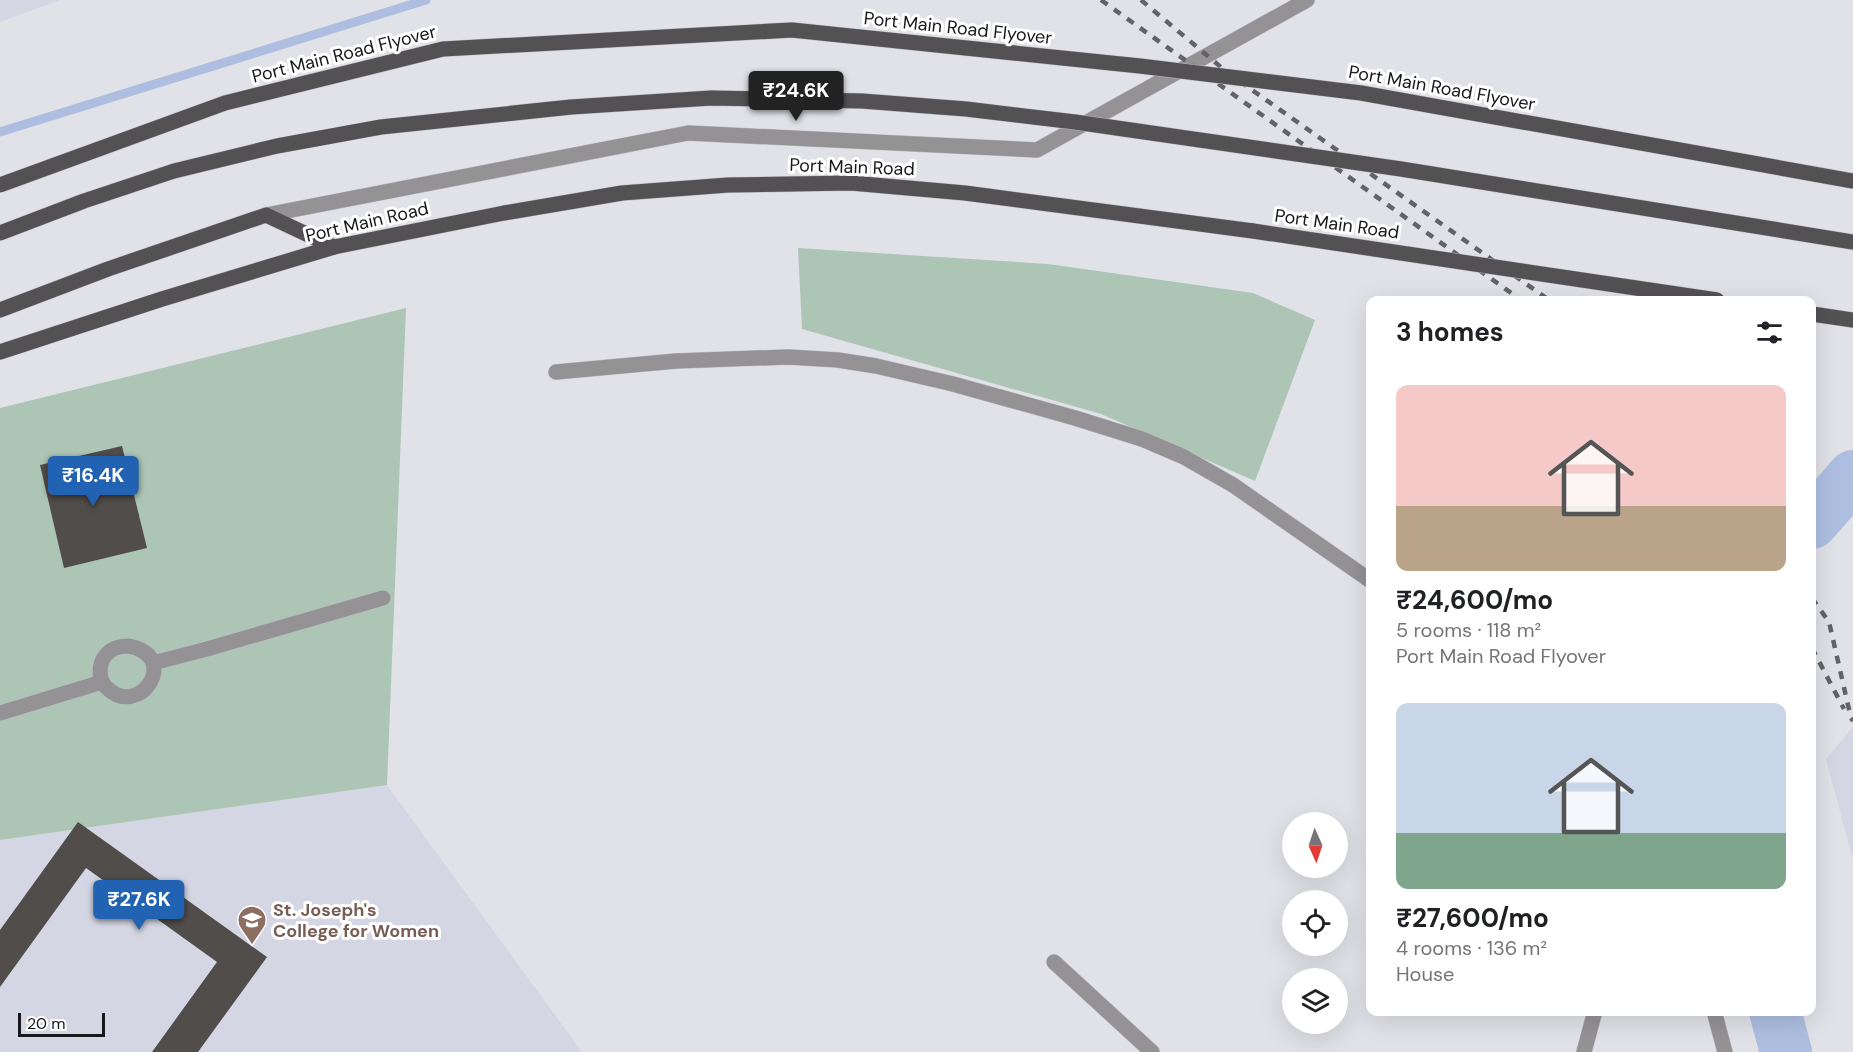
<!DOCTYPE html>
<html lang="en">
<head>
<meta charset="utf-8">
<style>
	body { margin:0; font-family:"DM Sans",sans-serif; background:#f2f2f2; color:#202124; height:100vh; display:flex; flex-direction:column; font-size:22px; white-space:nowrap }
	* { box-sizing:border-box; margin:0 }
	p { font-size:20px; color:#757577 }
	.icon { flex:none; width:33px; height:33px; fill:none; stroke:currentColor; stroke-width:2; stroke-linecap:round; stroke-linejoin:round }
	.map { position:relative; flex:1; overflow:hidden }
	.sheet { position:absolute; left:1366px; top:296px; width:450px; height:720px; display:flex; flex-direction:column; background:#fff; border-radius:12px; box-shadow:0 6px 24px #0002 }
	.sheet>* { flex:none }
	.needle { width:39px; rotate:177deg }
	.fabs { position:absolute; left:1282px; top:812px; display:grid; gap:12px }
	.fabs a { display:grid; place-items:center; width:66px; height:66px; border-radius:50%; background:#fff; box-shadow:0 6px 24px #0002; font-size:30px }
	.scale { position:absolute; left:18px; bottom:15px; width:87px; box-sizing:border-box; padding-left:6px; border:3px solid #18181a; border-top:0; font-size:16px; line-height:21px; white-space:nowrap; color:#18181a; -webkit-text-stroke:4px #fff; paint-order:stroke }
	.price { position:absolute; translate:-50% -51px; padding:0 14px; border-radius:6px; background:#2162b3; color:#fff; font-size:20px; line-height:39px; filter:drop-shadow(0 2px 3px #0008) }
	.price::after { content:''; position:absolute; left:50%; top:36px; width:18px; height:14px; margin-left:-9px; background:inherit; clip-path:polygon(0 0,100% 0,50% 100%) }
	.price.current { background:#222; color:#fff }
	ul { padding:0; list-style:none }
	li { display:grid; align-content:center; gap:12px; height:318px; padding:0 30px }
	li span { display:grid; place-items:center; height:186px; border-radius:12px; color:#555 }
	li>.icon { margin-inline-start:auto }
	span .icon { width:108px; height:108px; fill:#fffc; stroke-width:1 }
	li b { font-size:26px }
	h2 { display:flex; justify-content:space-between; align-items:center; height:72px; padding:0 30px; font-size:26px }
	.map>svg:first-child { display:block }
	.built { fill:#d4d7e3 }
	.green { fill:#acc5b4 }
	.lines { fill:none; stroke-linecap:round; stroke-linejoin:round }
	.stream { stroke:#adbee0; stroke-width:9 }
	.river { stroke:#adbee0; stroke-width:52 }
	.building { fill:#514d4a }
	.lane-casing { stroke:#bdbec2; stroke-width:16 }
	.street-casing { stroke:#bdbec2; stroke-width:16 }
	.primary-casing { stroke:#bdbec2; stroke-width:16 }
	.lane { stroke:#949294; stroke-width:15 }
	.street { stroke:#949294; stroke-width:15 }
	.primary { stroke:#545154; stroke-width:15 }
	.rail { stroke:#626366; stroke-width:4.5; stroke-dasharray:8 8; stroke-linecap:butt }
	.primary-bridge-casing { stroke:#bdbec2; stroke-width:16; stroke-linecap:butt }
	.primary-bridge { stroke:#545154; stroke-width:15 }
	.labels { text-anchor:middle; stroke-width:6; stroke-linejoin:round; paint-order:stroke }
	.street-label { font-size:18px; fill:#18181a; stroke:#fff }
	.education-label { font-size:18px; font-weight:bold; fill:#785e54; stroke:#fff; text-anchor:start }
</style>
</head>
<body>
<div class="map">
<svg width="1853" height="1052" viewBox="0 0 1853 1052">
	<rect width="100%" height="100%" fill="#e1e2e7"/>
	<g class="built">
		<path d="M0,0H60L0,22Z"/>
		<path d="M1853,727V860L1826,759Z"/>
		<path d="M387,785L582,1052H0V840Z"/>
	</g>
	<g class="green">
		<path d="M798,248L1048,264L1253,293L1315,320L1255,481L1101,414L802,329Z"/>
		<path d="M406,308L387,785L0,840V408Z"/>
	</g>
	<g class="lines">
		<path class="stream" d="M0,132L426,0"/>
		<g class="river">
			<path d="M1812,523L1853,476"/>
			<path d="M1775,1011L1786,1052"/>
		</g>
	</g>
	<g class="building">
		<path d="M122,446L147,548L64,568L40,465Z"/>
		<path d="M78,822L267,957L198,1052H152L217,962L86,868L0,987V930Z"/>
	</g>
	<g class="lines">
		<g class="lane-casing">
			<g id="lane">
				<path d="M556,372L676,361L788,357L838,360L876,366L953,384L1075,418L1142,439L1184,457L1233,485L1371,581"/>
				<path d="M128,646C182,655 140,720 107,688C96,678 99,659 110,651C116,647 122,646 128,646Z"/>
				<path d="M153,663L207,649L383,598"/>
				<path d="M0,713L102,682"/>
				<path d="M1054,962L1152,1052"/>
				<path d="M1584,1052L1595,1011"/>
			</g>
		</g>
		<g class="street-casing">
			<g id="street">
				<path d="M266,215L688,133L1037,150L1307,0"/>
				<path d="M1714,1011L1725,1052"/>
			</g>
		</g>
		<g class="primary-casing">
			<g id="primary">
				<path d="M0,310L108,269L266,215L334,247"/>
				<path d="M1812,314L1853,320"/>
				<path d="M0,352L162,299L334,247L504,213L622,193L728,185L851,183L965,193L1253,231"/>
			</g>
		</g>
		<use href="#lane" class="lane"/>
		<use href="#street" class="street"/>
		<use href="#primary" class="primary"/>
		<g class="rail">
			<path d="M1101,0L1521,300"/>
			<path d="M1141,0L1228,73L1549,300"/>
			<path d="M1812,598L1829,622L1851,718L1853,721"/>
			<path d="M1812,648L1844,709"/>
		</g>
		<g class="primary-bridge-casing">
			<g id="primary-bridge">
				<path d="M0,185L225,103L443,49L792,30L1140,66L1361,93L1853,181"/>
				<path d="M1253,231L1717,300"/>
				<path d="M0,233L84,201L174,171L277,146L381,127L571,107L711,98L862,101L966,109L1075,122L1401,169L1853,242"/>
			</g>
		</g>
		<use href="#primary-bridge" class="primary-bridge"/>
	</g>
	<defs>
		<g id="university-pin" transform="scale(1.5)"><path d="M0 17L-7.5 6A9.5 9.5 0 1 1 7.5 6Z" fill="#8d6e63" stroke="#fff"/><path d="M0-5L7-2L0 1L-7-2ZM-4 1L0 2.5L4 1V4Q0 6-4 4Z" fill="#fff"/></g>
	</defs>
	<g fill-rule="evenodd">
		<use href="#university-pin" x="252" y="920"/>
	</g>
	<g class="labels">
		<g class="street-label">
			<text transform="translate(958 28) rotate(6)" y="6">Port Main Road Flyover</text>
			<text transform="translate(344 54) rotate(-14)" y="6">Port Main Road Flyover</text>
			<text transform="translate(1442 88) rotate(10)" y="6">Port Main Road Flyover</text>
			<text transform="translate(852 167) rotate(2)" y="6">Port Main Road</text>
			<text transform="translate(367 222) rotate(-13)" y="6">Port Main Road</text>
			<text transform="translate(1337 224) rotate(8)" y="6">Port Main Road</text>
		</g>
		<g class="education-label">
			<text x="273" y="916">St. Joseph's<tspan x="273" dy="21">College for Women</tspan></text>
		</g>
	</g>
</svg>
<div class="fabs">
<a><svg class="needle" viewBox="-14 -14 28 28"><path d="M0-13l5 13h-10z" fill="#e53935"/><path d="M0 13l5-13h-10z" fill="#757577"/></svg></a>
<a><svg class="icon" aria-label="locate" viewBox="0 0 24 24"><circle cx="12" cy="12" r="6"/><path d="M12 2v4M12 18v4M2 12h4M18 12h4"/></svg></a>
<a><svg class="icon" aria-label="layers" viewBox="0 0 24 24"><path d="M12 4l9 5-9 5-9-5zM3 14l9 5 9-5"/></svg></a>
</div>
<div class="scale">20 m</div>
<b class="price current" style="left:796px;top:122px">₹24.6K</b>
<b class="price" style="left:93px;top:507px">₹16.4K</b>
<b class="price" style="left:139px;top:931px">₹27.6K</b>
<section class="sheet">
<h2>3 homes<svg class="icon" aria-label="filters" viewBox="0 0 24 24"><path d="M4 7h16M4 17h16"/><circle cx="9" cy="7" r="2"/><circle cx="15" cy="17" r="2"/></svg></h2>
<ul>
<li><span style="background:linear-gradient(#f6c9c9 65%,#b9a48a 0)"><svg class="icon" aria-label="home" viewBox="0 0 24 24"><path d="M3 11l9-7 9 7M6 9v11h12V9"/></svg></span><div><b>₹24,600/mo</b><p>5 rooms · 118 m²</p><p>Port Main Road Flyover</p></div></li>
<li><span style="background:linear-gradient(#c9d6e8 70%,#7fa58c 0)"><svg class="icon" aria-label="home" viewBox="0 0 24 24"><path d="M3 11l9-7 9 7M6 9v11h12V9"/></svg></span><div><b>₹27,600/mo</b><p>4 rooms · 136 m²</p><p>House</p></div></li>
</ul>
</section>
</div>
</body>
</html>
